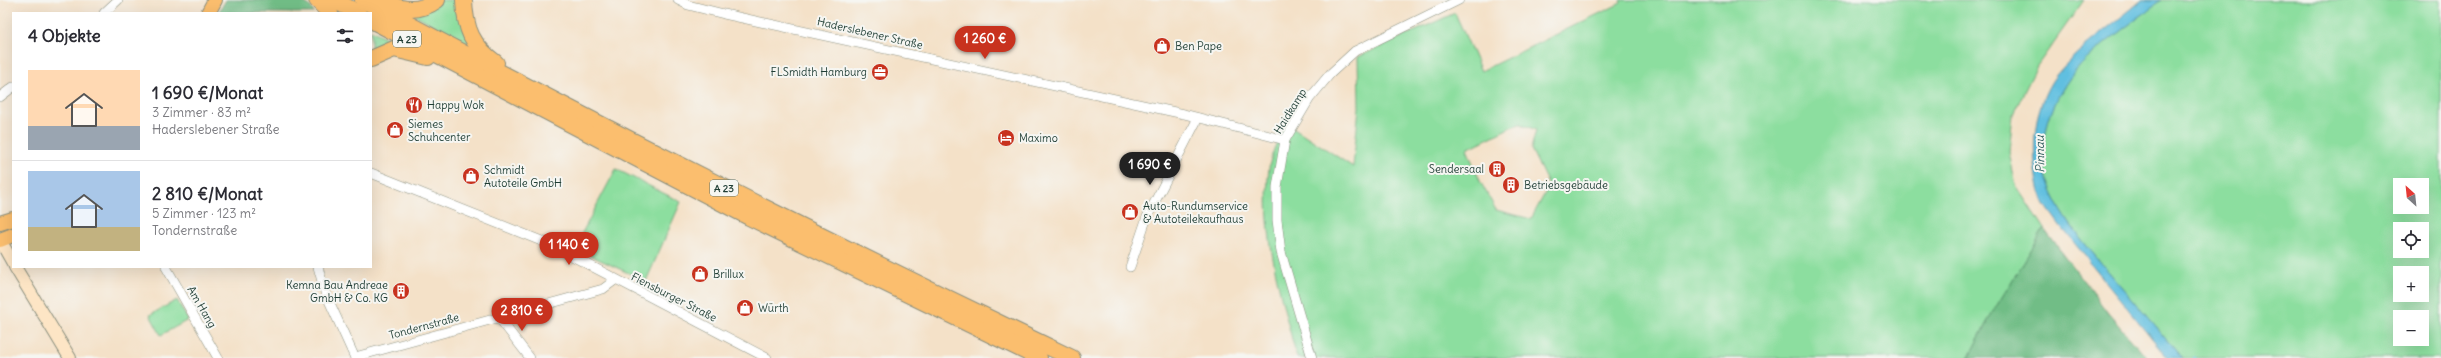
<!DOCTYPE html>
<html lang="de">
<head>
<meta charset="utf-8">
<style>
	body { margin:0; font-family:Delius,sans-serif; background:#f2f2f3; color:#2b2b33; height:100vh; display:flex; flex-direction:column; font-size:15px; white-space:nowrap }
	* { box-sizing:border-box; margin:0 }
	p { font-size:13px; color:#7c7c81 }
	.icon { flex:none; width:22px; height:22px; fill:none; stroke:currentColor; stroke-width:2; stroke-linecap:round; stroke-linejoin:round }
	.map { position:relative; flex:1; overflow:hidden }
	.sheet { position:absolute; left:12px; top:12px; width:360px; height:256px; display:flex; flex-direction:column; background:#fff; border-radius:0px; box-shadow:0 4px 16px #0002 }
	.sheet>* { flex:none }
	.needle { width:26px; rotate:333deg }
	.fabs { position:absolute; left:2393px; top:178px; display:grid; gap:8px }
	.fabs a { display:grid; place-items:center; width:36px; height:36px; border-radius:0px; background:#fff; box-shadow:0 4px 16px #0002; font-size:20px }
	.price { position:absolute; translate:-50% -34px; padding:0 9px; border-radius:14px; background:#c8321e; color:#fff; font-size:13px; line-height:26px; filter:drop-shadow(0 1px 2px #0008) }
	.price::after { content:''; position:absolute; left:50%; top:24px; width:12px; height:9px; margin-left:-6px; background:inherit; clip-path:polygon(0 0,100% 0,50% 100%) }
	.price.on { background:#222; color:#fff }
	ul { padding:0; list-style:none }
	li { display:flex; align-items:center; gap:12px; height:100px; padding:0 16px }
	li+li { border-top:1px solid #e1e1e2 }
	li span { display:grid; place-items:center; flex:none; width:112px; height:80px; border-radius:0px; color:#555 }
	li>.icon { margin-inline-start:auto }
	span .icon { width:48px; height:48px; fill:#fffc; stroke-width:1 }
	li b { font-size:17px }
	h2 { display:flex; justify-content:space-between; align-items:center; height:48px; padding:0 16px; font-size:17px }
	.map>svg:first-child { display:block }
	.green { fill:#8cde9f; stroke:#568e6a; fill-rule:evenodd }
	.forest { fill:#71bd86; stroke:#487d5d }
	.water { fill:#61bfe0; stroke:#407e8a }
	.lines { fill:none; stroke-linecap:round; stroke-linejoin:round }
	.stream { stroke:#61bfe0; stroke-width:2.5 }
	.minor-casing { stroke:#8a8f7e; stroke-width:10 }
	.secondary-casing { stroke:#8a8f7e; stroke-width:14 }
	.primary-casing { stroke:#8a8f7e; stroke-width:16 }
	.motorway-casing { stroke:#8a8f7e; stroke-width:18 }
	.minor { stroke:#fff; stroke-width:9 }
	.secondary { stroke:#fde5c5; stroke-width:12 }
	.primary { stroke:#fbbe6e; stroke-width:14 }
	.motorway { stroke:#fbbe6e; stroke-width:16 }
	.labels { text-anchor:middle; stroke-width:4; stroke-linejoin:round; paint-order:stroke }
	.shield { fill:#f6f6f2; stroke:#60746d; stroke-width:1 }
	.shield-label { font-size:10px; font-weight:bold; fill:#1f3d34 }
	.street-label { font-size:11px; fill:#1f3d34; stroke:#f6f6f2 }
	.poi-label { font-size:11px; fill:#1f3d34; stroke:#f6f6f2; text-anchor:start }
	.water-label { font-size:12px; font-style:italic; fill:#305e5f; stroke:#f6f6f2 }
</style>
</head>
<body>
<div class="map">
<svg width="2441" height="358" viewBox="0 0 2441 358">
	<rect width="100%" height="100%" fill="#f6f6f2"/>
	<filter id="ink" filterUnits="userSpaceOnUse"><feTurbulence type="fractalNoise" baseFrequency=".025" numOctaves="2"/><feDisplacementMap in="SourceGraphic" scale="8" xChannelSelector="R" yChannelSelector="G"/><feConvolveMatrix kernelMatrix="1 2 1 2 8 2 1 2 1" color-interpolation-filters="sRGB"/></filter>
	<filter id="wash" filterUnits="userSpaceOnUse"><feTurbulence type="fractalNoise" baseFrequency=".012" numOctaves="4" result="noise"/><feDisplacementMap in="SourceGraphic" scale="16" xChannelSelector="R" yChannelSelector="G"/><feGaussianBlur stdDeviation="0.9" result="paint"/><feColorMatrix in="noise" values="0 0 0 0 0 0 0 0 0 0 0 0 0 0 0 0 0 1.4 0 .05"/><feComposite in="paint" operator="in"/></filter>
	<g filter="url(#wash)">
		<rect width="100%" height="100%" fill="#f4e1c8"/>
		<g class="green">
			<path d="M442,0H460L471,45L411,13Z"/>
			<path d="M1620,0H2084L2037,66L2013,114L2009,152L2016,186L2044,229L1991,315L1968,358H1297C1281,296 1261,233 1269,168C1271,153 1280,136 1285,122L1353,167L1359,107L1358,57L1455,13L1481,71L1621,3ZM1519,123L1536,130L1531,149L1549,186L1531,219L1496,210L1480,181L1467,149Z"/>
			<path d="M2162,0H2441V358H2182C2159,331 2136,304 2113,277C2088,247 2057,215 2046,176C2037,143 2052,100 2073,74C2093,49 2136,20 2162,0ZM2400,185H2422V207H2400ZM2400,229H2422V251H2400ZM2400,273H2422V295H2400ZM2400,317H2422V339H2400Z"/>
			<path d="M371,30L392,41L393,42L371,50Z"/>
			<path d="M616,169L681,202L646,281L574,248Z"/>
			<path d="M177,300L188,320L161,335L150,315Z"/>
		</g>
		<g class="forest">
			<path d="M226,0H300L310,6L314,13H218Z"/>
			<path d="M2044,229L2108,313L2147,358H1968L1991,315Z"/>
		</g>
		<path class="water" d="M2142,0H2162C2136,20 2093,49 2073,74C2052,100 2037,143 2046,176C2057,215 2088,247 2113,277C2136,304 2159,331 2182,358H2168L2058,223C2053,215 2046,208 2043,200C2029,162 2031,107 2057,74C2081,46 2114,24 2142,0Z"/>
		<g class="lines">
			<path class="stream" d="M2194,358H2195"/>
		</g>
	</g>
	<g filter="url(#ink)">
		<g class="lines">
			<g class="minor-casing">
				<g id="minor">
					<path d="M678,0L688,5L724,14L1184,114L1285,140"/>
					<path d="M104,13L118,0"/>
					<path d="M0,97L13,87"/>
					<path d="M371,173L549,244L767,358"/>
					<path d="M166,267L218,358"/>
					<path d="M318,267L325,292L355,358"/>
					<path d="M1130,267L1147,217L1198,118"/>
					<path d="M499,318L530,358"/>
					<path d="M355,357L603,289L615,280"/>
					<path d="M1312,358L1281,252L1277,220V187L1285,140L1310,98L1330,74L1355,51L1459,0"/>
				</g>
			</g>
			<g class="secondary-casing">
				<g id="secondary">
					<path d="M0,240L13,263"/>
					<path d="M15,267L70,358"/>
				</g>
			</g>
			<g class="primary-casing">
				<g id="primary">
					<path d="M208,13L215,0"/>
					<path d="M0,223L13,219"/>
					<path d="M0,240L13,235"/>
				</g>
			</g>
			<g class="motorway-casing">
				<g id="motorway">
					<path d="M317,0L330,13"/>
					<path d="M334,0L358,13"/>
					<path d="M363,0C597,125 833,244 1072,358"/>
					<path d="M464,0C465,29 472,46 496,63"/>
					<path d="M384,3C404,10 419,13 437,0"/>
					<path d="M371,20L749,217L1039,358"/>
					<path d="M371,59L394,49L428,57"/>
				</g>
			</g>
			<use href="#minor" class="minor"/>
			<use href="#secondary" class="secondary"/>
			<use href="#primary" class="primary"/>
			<use href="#motorway" class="motorway"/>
		</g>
	</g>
	<defs>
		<g id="shop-disc" transform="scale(0.9)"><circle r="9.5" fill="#c8321e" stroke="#f6f6f2"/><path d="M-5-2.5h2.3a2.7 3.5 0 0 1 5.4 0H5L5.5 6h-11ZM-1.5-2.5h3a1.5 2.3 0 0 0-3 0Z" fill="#fff"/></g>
		<g id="office-disc" transform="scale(0.9)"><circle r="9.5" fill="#c8321e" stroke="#f6f6f2"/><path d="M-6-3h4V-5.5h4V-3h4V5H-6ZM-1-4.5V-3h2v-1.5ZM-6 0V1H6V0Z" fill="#fff"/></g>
		<g id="restaurant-disc" transform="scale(0.9)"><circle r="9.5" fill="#c8321e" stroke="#f6f6f2"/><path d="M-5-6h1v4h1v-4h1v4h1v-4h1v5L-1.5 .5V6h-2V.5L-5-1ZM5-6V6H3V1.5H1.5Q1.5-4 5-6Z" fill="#fff"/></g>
		<g id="hotel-disc" transform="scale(0.9)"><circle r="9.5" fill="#c8321e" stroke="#f6f6f2"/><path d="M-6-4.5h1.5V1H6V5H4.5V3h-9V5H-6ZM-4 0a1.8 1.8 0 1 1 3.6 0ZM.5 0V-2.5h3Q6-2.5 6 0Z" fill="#fff"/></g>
		<g id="building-disc" transform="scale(0.9)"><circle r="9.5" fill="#c8321e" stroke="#f6f6f2"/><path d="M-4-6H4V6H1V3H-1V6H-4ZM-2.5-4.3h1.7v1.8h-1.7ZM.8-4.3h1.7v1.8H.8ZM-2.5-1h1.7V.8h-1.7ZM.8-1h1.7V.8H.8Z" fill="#fff"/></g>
	</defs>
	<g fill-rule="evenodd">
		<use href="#shop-disc" x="1162" y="46"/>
		<use href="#office-disc" x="880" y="72"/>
		<use href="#restaurant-disc" x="414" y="105"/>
		<use href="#shop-disc" x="395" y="130"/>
		<use href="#hotel-disc" x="1006" y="138"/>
		<use href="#building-disc" x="1497" y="169"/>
		<use href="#shop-disc" x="471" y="176"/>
		<use href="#building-disc" x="1511" y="185"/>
		<use href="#shop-disc" x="1130" y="212"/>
		<use href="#shop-disc" x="700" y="274"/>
		<use href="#building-disc" x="401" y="291"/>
		<use href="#shop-disc" x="745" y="308"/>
	</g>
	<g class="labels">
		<g class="shield">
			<rect x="393" y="31" width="28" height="16" rx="3"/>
			<rect x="710" y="180" width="28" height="16" rx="3"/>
		</g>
		<g class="shield-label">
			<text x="407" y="43">A 23</text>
			<text x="724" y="192">A 23</text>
		</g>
		<g class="street-label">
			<text transform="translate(870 33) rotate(13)" y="4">Haderslebener Straße</text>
			<text transform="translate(1290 111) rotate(-58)" y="4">Haidkamp</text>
			<text transform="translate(674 297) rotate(27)" y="4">Flensburger Straße</text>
			<text transform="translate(202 307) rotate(60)" y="4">Am Hang</text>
			<text transform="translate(424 326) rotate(-15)" y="4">Tondernstraße</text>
		</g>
		<g class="poi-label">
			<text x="1175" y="50">Ben Pape</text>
			<text x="867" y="76" text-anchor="end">FLSmidth Hamburg</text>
			<text x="427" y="109">Happy Wok</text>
			<text x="408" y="128">Siemes<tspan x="408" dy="13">Schuhcenter</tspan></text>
			<text x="1019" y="142">Maximo</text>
			<text x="1484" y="173" text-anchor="end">Sendersaal</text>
			<text x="484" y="174">Schmidt<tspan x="484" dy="13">Autoteile GmbH</tspan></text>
			<text x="1524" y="189">Betriebsgebäude</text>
			<text x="1143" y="210">Auto-Rundumservice<tspan x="1143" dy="13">&amp; Autoteilekaufhaus</tspan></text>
			<text x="713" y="278">Brillux</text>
			<text x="388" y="289" text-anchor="end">Kemna Bau Andreae<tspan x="388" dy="13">GmbH &amp; Co. KG</tspan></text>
			<text x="758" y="312">Würth</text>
		</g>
		<g class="water-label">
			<text transform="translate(2040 154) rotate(-91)" y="4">Pinnau</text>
		</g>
	</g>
</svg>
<div class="fabs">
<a><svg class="needle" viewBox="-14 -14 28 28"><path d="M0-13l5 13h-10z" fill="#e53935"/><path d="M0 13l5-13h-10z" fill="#7c7c81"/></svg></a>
<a><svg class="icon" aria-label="locate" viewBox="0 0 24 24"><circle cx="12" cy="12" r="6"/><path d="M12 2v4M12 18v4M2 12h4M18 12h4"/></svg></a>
<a>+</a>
<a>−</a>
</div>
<b class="price" style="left:985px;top:60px">1 260 €</b>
<b class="price on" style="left:1150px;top:186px">1 690 €</b>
<b class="price" style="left:569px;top:266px">1 140 €</b>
<b class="price" style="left:522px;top:332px">2 810 €</b>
<section class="sheet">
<h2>4 Objekte<svg class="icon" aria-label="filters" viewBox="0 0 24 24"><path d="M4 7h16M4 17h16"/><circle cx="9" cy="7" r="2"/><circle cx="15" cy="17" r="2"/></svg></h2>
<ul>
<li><span style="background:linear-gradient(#ffd9b3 70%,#9aa5b1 0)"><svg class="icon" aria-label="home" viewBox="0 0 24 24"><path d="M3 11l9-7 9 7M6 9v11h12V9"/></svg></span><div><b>1 690 €/Monat</b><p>3 Zimmer · 83 m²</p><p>Haderslebener Straße</p></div></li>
<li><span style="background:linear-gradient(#a9c7e8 70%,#c2b280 0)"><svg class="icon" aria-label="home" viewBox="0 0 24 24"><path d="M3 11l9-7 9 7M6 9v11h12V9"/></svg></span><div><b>2 810 €/Monat</b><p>5 Zimmer · 123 m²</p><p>Tondernstraße</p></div></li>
</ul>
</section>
</div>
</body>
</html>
